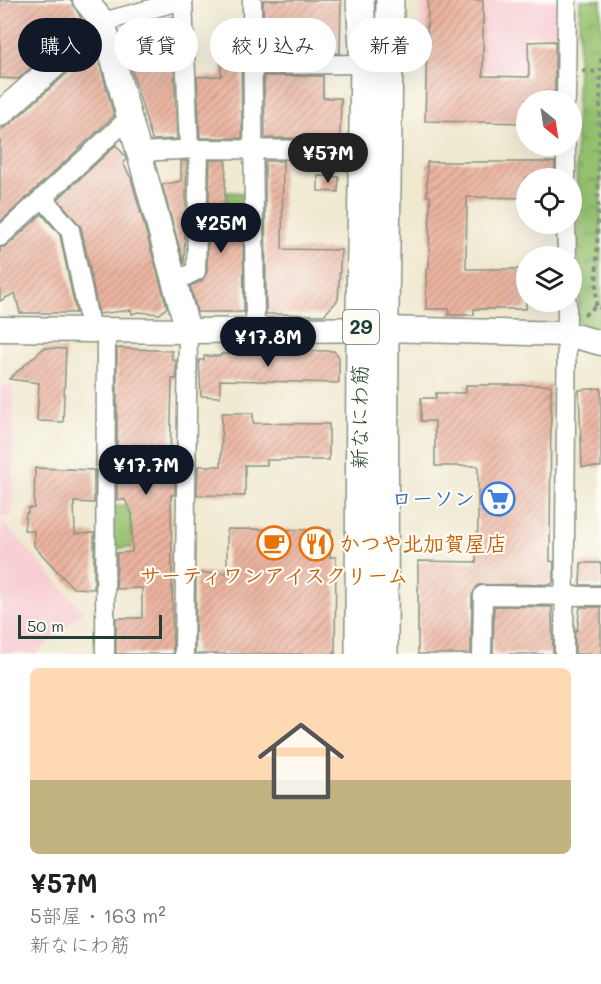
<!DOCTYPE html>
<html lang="ja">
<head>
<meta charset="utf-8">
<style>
	body { margin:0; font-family:Mali,"Klee One",sans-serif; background:#f6f6f6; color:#202124; height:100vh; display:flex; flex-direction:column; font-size:22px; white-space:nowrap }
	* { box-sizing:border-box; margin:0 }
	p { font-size:20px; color:#757577 }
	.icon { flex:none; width:33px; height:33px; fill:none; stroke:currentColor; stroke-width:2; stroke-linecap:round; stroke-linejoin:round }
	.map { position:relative; height:654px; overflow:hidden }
	.details { display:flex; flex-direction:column; background:#fff; flex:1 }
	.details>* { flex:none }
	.banner { position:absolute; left:18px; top:18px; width:566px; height:54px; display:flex; gap:12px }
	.needle { width:39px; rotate:150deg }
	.controls { position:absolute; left:516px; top:90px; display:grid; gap:12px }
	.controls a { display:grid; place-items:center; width:66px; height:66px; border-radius:50%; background:#fff; box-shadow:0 6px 24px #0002; font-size:30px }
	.scale { position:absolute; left:18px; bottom:15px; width:144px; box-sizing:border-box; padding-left:6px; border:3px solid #1f3d34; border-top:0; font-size:16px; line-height:21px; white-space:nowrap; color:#1f3d34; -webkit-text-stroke:4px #fdfcf7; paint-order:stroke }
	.price { position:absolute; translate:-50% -51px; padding:0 14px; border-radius:21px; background:#111827; color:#fff; font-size:20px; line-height:39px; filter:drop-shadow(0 2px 3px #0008) }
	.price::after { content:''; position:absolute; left:50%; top:36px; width:18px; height:14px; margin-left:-9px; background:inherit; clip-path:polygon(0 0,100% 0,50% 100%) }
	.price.current { background:#222; color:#fff }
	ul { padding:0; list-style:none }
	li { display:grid; align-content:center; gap:12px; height:318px; padding:0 30px }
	li span { display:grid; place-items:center; height:186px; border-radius:9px; color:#555 }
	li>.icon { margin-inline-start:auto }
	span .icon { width:108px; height:108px; fill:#fffc; stroke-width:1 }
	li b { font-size:26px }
	.chip { padding:0 21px; border-radius:27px; background:#fff; box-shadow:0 6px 24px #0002; font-size:21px; line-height:54px }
	.chip.current { background:#111827; color:#fff }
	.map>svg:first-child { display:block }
	.built { fill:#f7cfd4 }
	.green { fill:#96c270; stroke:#5a8052; stroke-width:1.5 }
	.park { fill:url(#park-crowns); stroke:#5a8052; stroke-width:1.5 }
	.building { fill:url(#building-hatch) }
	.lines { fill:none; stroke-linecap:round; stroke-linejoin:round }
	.street-casing { stroke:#889382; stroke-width:21 }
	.secondary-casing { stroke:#889382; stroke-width:27 }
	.primary-casing { stroke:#889382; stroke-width:30 }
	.path { stroke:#889382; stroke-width:4; stroke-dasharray:4.5 4.5; stroke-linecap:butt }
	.street { stroke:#fff; stroke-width:18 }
	.secondary { stroke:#fff; stroke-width:24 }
	.primary { stroke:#fff; stroke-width:27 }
	.labels { text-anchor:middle; stroke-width:4.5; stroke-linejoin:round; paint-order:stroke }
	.shield { fill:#fdfcf7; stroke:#62766e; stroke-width:1.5 }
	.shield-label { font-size:20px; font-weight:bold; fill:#1f3d34 }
	.street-label { font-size:21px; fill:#1f3d34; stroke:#fdfcf7 }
	.shop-label { font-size:21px; font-weight:bold; fill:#366cbe; stroke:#fdfcf7; text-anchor:end }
	.food-label { font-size:21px; font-weight:bold; fill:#c56008; stroke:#fdfcf7; text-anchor:start }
</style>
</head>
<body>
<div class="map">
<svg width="601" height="654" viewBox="0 0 601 654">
	<defs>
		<pattern id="park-crowns" width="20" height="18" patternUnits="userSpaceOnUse" patternTransform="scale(1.5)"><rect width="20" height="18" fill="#96c270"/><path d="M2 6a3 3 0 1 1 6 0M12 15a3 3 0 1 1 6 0" fill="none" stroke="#7a9f5d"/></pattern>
		<pattern id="building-hatch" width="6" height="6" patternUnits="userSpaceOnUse" patternTransform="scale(1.5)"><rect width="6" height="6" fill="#ecb4a0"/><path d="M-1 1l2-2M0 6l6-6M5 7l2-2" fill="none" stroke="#bf9483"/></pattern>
	</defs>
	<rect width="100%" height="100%" fill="#fdfcf7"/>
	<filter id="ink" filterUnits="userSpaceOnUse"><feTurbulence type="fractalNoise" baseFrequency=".0167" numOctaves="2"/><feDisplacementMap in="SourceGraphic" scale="12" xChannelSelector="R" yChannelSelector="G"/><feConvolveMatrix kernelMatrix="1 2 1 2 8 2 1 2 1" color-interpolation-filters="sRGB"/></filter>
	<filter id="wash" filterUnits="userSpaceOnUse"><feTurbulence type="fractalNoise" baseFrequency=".008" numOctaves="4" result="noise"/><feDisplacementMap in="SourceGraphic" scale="24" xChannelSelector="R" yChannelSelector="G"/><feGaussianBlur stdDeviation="1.35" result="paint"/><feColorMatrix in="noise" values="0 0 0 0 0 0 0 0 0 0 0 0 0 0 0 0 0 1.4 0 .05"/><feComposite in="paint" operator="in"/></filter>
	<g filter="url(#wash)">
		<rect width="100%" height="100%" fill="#f0e9d0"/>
		<g class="built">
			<path d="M421,0H556L557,34H525L526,72L420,71Z"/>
			<path d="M0,386L14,387L13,516H0Z"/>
			<path d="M0,518L83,611L36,654H0Z"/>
		</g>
		<path class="green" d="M141,504L143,522L131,523L132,548H111L113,506Z"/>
		<g class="park">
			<path d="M580,0H601V333L578,327L576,129Z"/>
			<path d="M227,192L248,193V217H226Z"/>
		</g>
		<g id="blocks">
			<g class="building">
				<path d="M0,0H71L81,18L39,35L44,51L51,49L18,79L0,78Z"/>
				<path d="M263,0H341L340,53L264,54Z"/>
				<path d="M428,0H483V76L529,77L528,42L555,41V92H544L543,100H526V123L425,121Z"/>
				<path d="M172,17L177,139L152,140L122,37L130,27Z"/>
				<path d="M241,37L242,138H200L197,77L221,76L222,41Z"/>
				<path d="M92,51L97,53L114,116L0,222V130L9,125Z"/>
				<path d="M264,76H323V98H341L340,139L265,138Z"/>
				<path d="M116,145L125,156L126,160L123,163L131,178L167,307L160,314L138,312L132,314L131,310L99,314L81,227L58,199Z"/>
				<path d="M210,160H226L224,222H243L244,312H197L190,286L202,281L207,272Z"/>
				<path d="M181,161H187L184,264L162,185L181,181Z"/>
				<path d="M265,161H283L282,249L341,250L338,300L324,315L266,314Z"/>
				<path d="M427,162H555V178H526V198L467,197L466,269H526V309H474V315H449V309H426V269H429L430,196H427Z"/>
				<path d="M318,176L339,177L338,192L318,191Z"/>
				<path d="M42,214L60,235L76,313H20L15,293L0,301V248L8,245Z"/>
				<path d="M44,348L66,349L63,422L37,421L39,383L9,379Z"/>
				<path d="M117,348L172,351V360H176V379H172L170,465L175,466V495H171L173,654H116V618H142V588L116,589L117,553L132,552V514L125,500H117Z"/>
				<path d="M249,350L334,351L339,357V383L220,380V397L201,396L199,360H204V356H221V354H229L228,351Z"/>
				<path d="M466,385H551L550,561L554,562L553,582L552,584L478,585L472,595L471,654H418V561L476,562L478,522V466H435V421H421V398H436V393H466Z"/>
				<path d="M601,388V467H582L579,390Z"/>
				<path d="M222,413H253V423L329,424V460H267V465H245V496L197,495L198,466H221Z"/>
				<path d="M35,468L94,470V503L74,502L75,534L94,533V589L73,588L34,546V531L24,530L26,513H28V508H34Z"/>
				<path d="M227,529L331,530L330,557H336L335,654H195L196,573H227Z"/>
				<path d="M581,563H601V585H580Z"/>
				<path d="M494,606L552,607L553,654H493Z"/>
				<path d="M580,607H601V654H575V629L577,631Z"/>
			</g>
		</g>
	</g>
	<g filter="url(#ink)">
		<use href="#blocks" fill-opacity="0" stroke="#889382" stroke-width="1.5"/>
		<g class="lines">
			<g class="street-casing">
				<g id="street">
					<path d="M183,0L189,149"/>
					<path d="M252,0L255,330"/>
					<path d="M103,22L183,0"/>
					<path d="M253,65L364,64"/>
					<path d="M566,100L567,0"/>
					<path d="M566,146V178"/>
					<path d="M139,152L199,149L363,150"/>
					<path d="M43,198L70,230L91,330"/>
					<path d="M566,224L567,256"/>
					<path d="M0,237L129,118"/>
					<path d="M174,282L196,271L199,149"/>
					<path d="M105,654L106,330"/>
					<path d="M184,654L188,331"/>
					<path d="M482,654L483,595L601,596"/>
					<path d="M564,654L567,302"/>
				</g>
			</g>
			<g class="secondary-casing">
				<g id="secondary">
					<path d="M85,0L103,22L188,331"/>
					<path d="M0,114L103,22"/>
					<path d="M0,329L188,331L385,329L567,334L601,343"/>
				</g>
			</g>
			<g class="primary-casing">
				<g id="primary">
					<path d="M359,654L360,309L364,64L360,0"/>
					<path d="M384,654L385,309L390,0"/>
				</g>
			</g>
			<g class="path">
				<path d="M582,71L600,72"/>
				<path d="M596,306L601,55"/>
				<path d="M584,315L596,306L601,308"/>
			</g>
			<use href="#street" class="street"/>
			<use href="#secondary" class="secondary"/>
			<use href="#primary" class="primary"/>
		</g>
	</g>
	<defs>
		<g id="supermarket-ring" transform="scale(1.725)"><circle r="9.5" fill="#fdfcf7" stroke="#3f7fe0" stroke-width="1.5"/><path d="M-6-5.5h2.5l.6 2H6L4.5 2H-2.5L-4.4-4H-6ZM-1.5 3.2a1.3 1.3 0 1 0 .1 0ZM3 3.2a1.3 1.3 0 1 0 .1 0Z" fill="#3f7fe0"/></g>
		<g id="cafe-ring" transform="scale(1.725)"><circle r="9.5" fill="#fdfcf7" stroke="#e8710a" stroke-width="1.5"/><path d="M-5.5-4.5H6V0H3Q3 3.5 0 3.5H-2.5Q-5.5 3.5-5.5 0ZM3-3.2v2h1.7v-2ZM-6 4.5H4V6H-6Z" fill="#e8710a"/></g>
		<g id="restaurant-ring" transform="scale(1.725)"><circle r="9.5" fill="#fdfcf7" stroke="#e8710a" stroke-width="1.5"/><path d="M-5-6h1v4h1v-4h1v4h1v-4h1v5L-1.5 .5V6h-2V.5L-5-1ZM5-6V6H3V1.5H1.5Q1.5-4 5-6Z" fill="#e8710a"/></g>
	</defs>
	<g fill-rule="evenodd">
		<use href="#supermarket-ring" x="498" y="499"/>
		<use href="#cafe-ring" x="274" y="543"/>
		<use href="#restaurant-ring" x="316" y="544"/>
	</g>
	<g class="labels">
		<rect class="shield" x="343" y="310" width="36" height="34" rx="4.5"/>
		<g class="shield-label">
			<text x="361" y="334">29</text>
		</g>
		<g class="street-label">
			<text transform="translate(360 417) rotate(-90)" y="7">新なにわ筋</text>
		</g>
		<g class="shop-label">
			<text x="475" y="506">ローソン</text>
		</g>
		<g class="food-label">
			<text x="339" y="551">かつや北加賀屋店</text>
			<text x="274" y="583" text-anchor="middle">サーティワンアイスクリーム</text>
		</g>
	</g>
</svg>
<div class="controls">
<a><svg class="needle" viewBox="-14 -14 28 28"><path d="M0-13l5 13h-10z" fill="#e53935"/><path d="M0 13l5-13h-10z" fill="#757577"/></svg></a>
<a><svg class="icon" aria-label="locate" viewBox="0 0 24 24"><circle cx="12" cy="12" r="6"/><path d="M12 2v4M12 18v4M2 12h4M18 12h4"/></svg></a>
<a><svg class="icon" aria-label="layers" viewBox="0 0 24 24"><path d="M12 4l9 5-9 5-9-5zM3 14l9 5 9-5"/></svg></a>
</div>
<div class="scale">50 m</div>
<b class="price current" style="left:328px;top:184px">¥57M</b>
<b class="price" style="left:221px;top:254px">¥25M</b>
<b class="price" style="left:268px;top:368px">¥17.8M</b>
<b class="price" style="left:146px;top:496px">¥17.7M</b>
<div class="banner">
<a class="chip current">購入</a>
<a class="chip">賃貸</a>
<a class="chip">絞り込み</a>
<a class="chip">新着</a>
</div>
</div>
<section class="details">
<ul>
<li><span style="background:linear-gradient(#ffd9b3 60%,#c2b280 0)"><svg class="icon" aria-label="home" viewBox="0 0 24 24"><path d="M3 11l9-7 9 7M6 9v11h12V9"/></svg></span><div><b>¥57M</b><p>5部屋 · 163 m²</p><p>新なにわ筋</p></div></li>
</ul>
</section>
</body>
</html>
